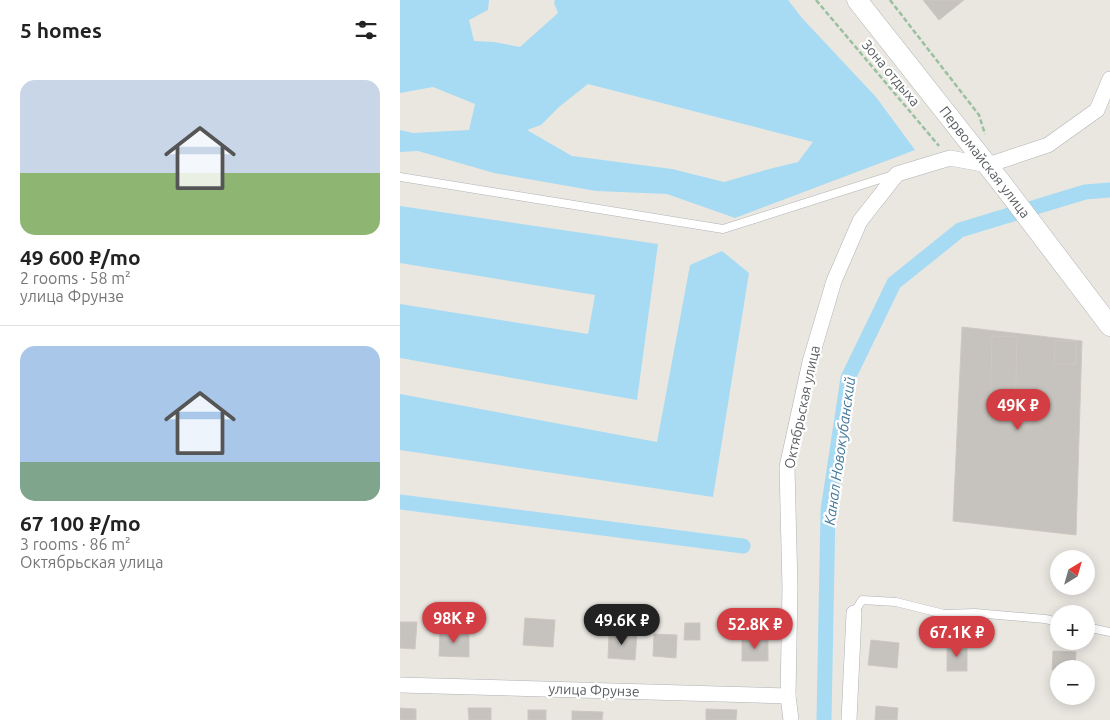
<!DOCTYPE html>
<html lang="en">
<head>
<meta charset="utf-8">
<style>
	body { margin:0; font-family:Ubuntu,sans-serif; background:#f2f2f2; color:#222; height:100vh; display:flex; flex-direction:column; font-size:19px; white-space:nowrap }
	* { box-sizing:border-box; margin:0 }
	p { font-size:16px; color:#767676 }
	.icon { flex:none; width:28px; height:28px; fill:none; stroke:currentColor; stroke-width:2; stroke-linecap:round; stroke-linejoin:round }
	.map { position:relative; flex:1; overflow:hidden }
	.drawer { display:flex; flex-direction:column; background:#fff; width:400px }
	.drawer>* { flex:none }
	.needle { width:32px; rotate:37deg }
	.controls { position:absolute; left:650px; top:550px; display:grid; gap:10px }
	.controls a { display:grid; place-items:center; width:45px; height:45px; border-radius:50%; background:#fff; box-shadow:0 2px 12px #0003; font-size:25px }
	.price { position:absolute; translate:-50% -42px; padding:0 11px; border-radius:18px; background:#d33e44; color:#fff; font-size:16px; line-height:32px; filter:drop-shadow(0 1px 2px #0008) }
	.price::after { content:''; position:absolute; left:50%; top:30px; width:15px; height:11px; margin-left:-8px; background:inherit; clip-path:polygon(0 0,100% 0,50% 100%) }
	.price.on { background:#222; color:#fff }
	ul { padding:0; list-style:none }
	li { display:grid; align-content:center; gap:10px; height:265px; padding:0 20px }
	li+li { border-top:1px solid #e0e0e0 }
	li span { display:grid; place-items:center; height:155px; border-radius:15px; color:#555 }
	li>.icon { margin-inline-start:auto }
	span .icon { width:90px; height:90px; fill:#fffc; stroke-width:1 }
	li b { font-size:21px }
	h2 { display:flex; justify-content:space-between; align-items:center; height:60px; padding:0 20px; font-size:21px }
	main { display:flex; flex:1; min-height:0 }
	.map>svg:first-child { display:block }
	.water { fill:#a7dbf4; fill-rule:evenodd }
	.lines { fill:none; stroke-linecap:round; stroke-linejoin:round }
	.canal { stroke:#a7dbf4; stroke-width:15 }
	.building { fill:#c6c2bd; stroke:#cec8c0 }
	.lane-casing { stroke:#aeb2b5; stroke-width:9 }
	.street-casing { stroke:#aeb2b5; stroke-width:16 }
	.secondary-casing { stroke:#b0b4b7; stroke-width:21 }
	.path { stroke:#9ac0a0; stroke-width:2.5; stroke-dasharray:5 2.5; stroke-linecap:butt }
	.lane { stroke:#fff; stroke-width:8 }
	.street { stroke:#fff; stroke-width:15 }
	.secondary { stroke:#fff; stroke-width:20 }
	.labels { text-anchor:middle; stroke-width:4.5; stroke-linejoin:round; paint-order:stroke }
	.street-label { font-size:14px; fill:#595d60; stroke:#fff }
	.water-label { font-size:15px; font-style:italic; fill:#45799b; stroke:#fff }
</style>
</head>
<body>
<main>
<section class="drawer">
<h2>5 homes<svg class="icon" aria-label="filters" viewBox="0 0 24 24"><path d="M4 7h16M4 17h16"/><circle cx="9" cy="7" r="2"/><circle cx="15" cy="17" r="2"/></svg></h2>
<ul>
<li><span style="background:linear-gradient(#c9d6e8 60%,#8fb573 0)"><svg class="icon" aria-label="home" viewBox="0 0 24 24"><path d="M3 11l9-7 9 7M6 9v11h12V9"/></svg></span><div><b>49 600 ₽/mo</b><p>2 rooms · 58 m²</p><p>улица Фрунзе</p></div></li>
<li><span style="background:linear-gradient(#a9c7e8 75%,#7fa58c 0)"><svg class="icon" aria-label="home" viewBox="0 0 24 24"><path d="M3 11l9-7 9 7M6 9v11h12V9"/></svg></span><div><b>67 100 ₽/mo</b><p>3 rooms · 86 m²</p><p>Октябрьская улица</p></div></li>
</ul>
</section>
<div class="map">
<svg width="710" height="720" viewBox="0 0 710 720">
	<rect width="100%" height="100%" fill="#eae7e1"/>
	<g class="water">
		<path d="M0,0H89L88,10L69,20L74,41L94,42L120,47L158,13L154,3L155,0H388L402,18L476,97L515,150L335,218L267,194L196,191L94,173L18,151L0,152V130L13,133L69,130L75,104L33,87L0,93ZM188,84L413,142L398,162L369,169L324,182L272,169L172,156L127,130L141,125L159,107Z"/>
		<path d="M0,206L258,244L237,400L0,358V304L188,334L195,295L0,263Z"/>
		<path d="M322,251L349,273L313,497L0,450V394L257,442L290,265Z"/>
	</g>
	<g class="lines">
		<g class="canal">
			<path d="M0,502L343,546"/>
			<path d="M424,720L428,510L448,378L494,283L560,230L685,192L710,190"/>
		</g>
	</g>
	<g class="building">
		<path d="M523,0H564L539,20Z"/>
		<path d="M562,327L682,341L676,535L553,521Z"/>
		<path d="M592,336L617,337L615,419L590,418Z"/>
		<path d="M655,341H676V364H654Z"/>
		<path d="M125,618L155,620L153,647L123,645Z"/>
		<path d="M0,622H17L15,649L0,648Z"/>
		<path d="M285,623H300V640H284Z"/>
		<path d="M40,630L69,631V657L39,656Z"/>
		<path d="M209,633L237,634L235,660L208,658Z"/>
		<path d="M254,634L277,635L276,658L253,656Z"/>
		<rect x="342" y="639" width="26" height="22"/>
		<path d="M471,640L499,643L497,668L468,665Z"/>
		<rect x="547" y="646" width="20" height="25"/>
		<path d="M653,651L676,652L675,669L652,670Z"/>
		<path d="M476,706L498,708L497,720H475Z"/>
		<path d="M0,708L16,709V720H0Z"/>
		<path d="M68,708H91V720H69Z"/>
		<path d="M306,709L337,710L336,720H306Z"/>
		<rect x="128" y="710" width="18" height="10"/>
		<path d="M172,711L203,712L202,720H172Z"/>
	</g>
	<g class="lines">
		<g class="lane-casing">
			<g id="lane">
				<path d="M0,177L323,229L493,175"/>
				<path d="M454,613L462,600L496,602L544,614L575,613L645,619L659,622"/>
				<path d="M686,627L710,632"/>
			</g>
		</g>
		<g class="street-casing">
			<g id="street">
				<path d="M0,685L388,696"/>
				<path d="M391,720L388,696L390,588L387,467L410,362L434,281L460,221L497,174L550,158L588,165L648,145L697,110L710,79"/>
				<path d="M449,720L454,613"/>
			</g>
		</g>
		<g class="secondary-casing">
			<path id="secondary" d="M457,0L603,185L710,326"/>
		</g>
		<g class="path">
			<path d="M416,0L539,146"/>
			<path d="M490,0L579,115L585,134"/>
		</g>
		<use href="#lane" class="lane"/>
		<use href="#street" class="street"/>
		<use href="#secondary" class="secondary"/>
	</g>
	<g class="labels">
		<g class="street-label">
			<text transform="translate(491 73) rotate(50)" y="5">Зона отдыха</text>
			<text transform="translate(585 162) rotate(52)" y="5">Первомайская улица</text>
			<text transform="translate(402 407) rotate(-78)" y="5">Октябрьская улица</text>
			<text transform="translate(194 690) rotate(2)" y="5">улица Фрунзе</text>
		</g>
		<g class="water-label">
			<text transform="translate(440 451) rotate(-82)" y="5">Канал Новокубанский</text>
		</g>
	</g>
</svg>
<div class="controls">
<a><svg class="needle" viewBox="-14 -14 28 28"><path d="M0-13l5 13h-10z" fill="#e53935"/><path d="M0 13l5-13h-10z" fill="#767676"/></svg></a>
<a>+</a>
<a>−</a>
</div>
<b class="price" style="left:618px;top:431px">49K ₽</b>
<b class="price" style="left:54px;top:644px">98K ₽</b>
<b class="price on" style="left:222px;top:646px">49.6K ₽</b>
<b class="price" style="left:355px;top:650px">52.8K ₽</b>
<b class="price" style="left:557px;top:658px">67.1K ₽</b>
</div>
</main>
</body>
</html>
